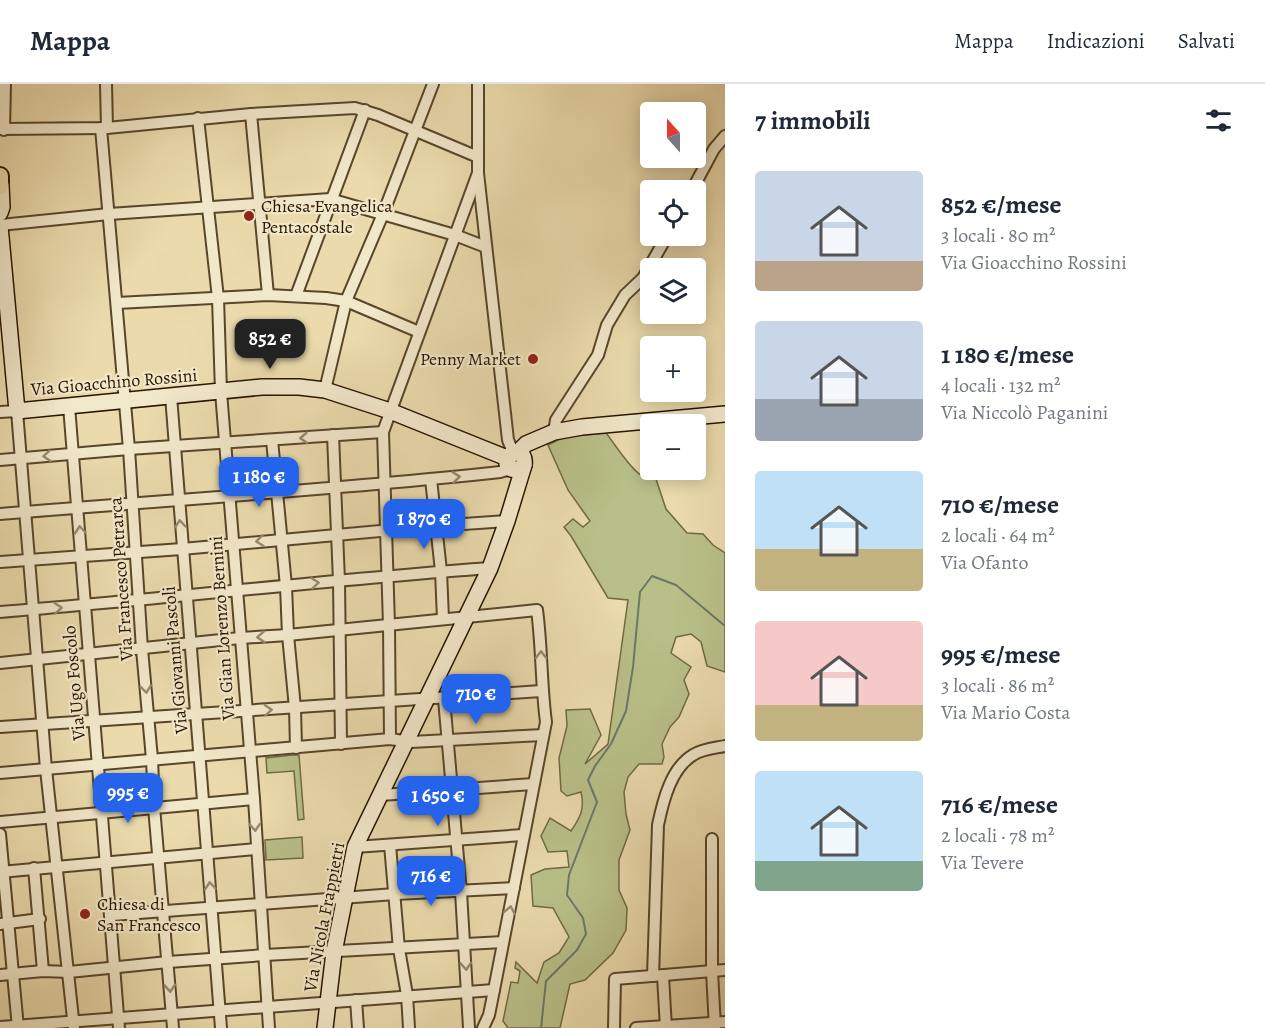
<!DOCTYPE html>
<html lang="it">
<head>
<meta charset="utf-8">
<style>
	body { margin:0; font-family:Alegreya,serif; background:#f2f2f3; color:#1f2937; height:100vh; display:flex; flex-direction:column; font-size:22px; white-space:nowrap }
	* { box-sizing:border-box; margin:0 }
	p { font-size:20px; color:#747a83 }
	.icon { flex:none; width:33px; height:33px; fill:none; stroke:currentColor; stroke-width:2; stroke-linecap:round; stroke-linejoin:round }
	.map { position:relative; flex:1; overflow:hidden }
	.side { display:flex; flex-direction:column; background:#fff; width:540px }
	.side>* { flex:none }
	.needle { width:39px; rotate:339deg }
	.buttons { position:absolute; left:640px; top:18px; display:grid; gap:12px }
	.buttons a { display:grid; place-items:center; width:66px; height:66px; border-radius:6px; background:#fff; box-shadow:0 3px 15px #0003; font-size:30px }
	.price { position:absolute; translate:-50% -51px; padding:0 14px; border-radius:12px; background:#2563eb; color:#fff; font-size:20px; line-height:39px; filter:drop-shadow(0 2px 3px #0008) }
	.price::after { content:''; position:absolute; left:50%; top:36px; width:18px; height:14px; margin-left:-9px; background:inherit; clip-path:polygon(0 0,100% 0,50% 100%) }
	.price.on { background:#222; color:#fff }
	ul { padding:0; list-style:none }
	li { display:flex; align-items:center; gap:18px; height:150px; padding:0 30px }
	li span { display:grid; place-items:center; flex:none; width:168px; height:120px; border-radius:6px; color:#555 }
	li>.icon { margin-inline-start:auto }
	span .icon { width:72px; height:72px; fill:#fffc; stroke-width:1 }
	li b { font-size:26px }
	h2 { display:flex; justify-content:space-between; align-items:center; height:72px; padding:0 30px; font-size:26px }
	header { display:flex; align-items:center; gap:36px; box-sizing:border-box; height:84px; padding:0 30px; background:#fff; border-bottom:2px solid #e0e1e3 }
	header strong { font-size:28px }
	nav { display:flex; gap:33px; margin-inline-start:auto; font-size:21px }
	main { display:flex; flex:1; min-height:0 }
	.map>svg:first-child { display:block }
	.green { fill:#b9bf88; stroke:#706a44; stroke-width:1.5 }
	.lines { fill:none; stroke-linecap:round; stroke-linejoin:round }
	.stream { stroke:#6b7868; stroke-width:2 }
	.street-casing { stroke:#58462b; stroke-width:14 }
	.secondary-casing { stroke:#281400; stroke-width:18 }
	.primary-casing { stroke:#281400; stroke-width:20 }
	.street { stroke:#f1e7c9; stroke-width:10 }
	.secondary { stroke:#f1e7c9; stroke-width:15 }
	.primary { stroke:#eadaac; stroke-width:16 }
	.oneway { stroke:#97886f }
	.poi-dot { fill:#8f2418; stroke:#f1e7c9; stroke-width:2 }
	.labels { text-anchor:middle; stroke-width:4.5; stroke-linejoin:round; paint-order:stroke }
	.poi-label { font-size:18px; fill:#281400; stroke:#f1e7c9; text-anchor:start }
	.street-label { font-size:18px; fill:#281400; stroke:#f1e7c9 }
</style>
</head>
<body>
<header>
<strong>Mappa</strong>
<nav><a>Mappa</a><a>Indicazioni</a><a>Salvati</a></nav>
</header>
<main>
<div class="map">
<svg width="725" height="944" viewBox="0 0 725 944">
	<rect width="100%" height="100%" fill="#eadaac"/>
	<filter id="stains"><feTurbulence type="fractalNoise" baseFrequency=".00333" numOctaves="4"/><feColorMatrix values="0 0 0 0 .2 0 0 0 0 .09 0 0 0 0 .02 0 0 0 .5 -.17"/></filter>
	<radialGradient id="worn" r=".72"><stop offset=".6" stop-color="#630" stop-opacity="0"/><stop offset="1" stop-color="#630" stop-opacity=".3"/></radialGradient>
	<g class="green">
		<path d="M606,349C615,360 630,385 641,391C645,393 651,394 656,395L666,425L687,449L703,450L713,461L725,469V588L707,582L701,558L691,550L676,553L671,569L691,583L684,596L689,610L679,633L670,643L662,660L664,673L662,680H639L628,693L624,708L626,730L630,746L619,776V806L627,824L626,846L613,869L585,896L570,900L560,944H508L503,937L511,898L518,899L520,887L515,884L516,878L537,899L544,878L559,869L569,853L553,824L533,822L531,791L545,785L569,783L567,767L548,768L541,752L550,734L571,747C580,734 585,725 581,708L567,712L561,707L559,674L567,642L566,626L590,625L601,651L585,680L608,660L628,516L608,514L571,452L564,443L573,435L583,443L590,437L568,406L548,361L568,351Z"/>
		<path d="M292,671H299L304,735L298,736L294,687L267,689L266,674Z"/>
		<path d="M302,753L303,774L266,776L265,756Z"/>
	</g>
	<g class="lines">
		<path class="stream" d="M541,944L546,897L577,866L586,850L583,834L567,811L569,791L597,718L588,696L595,682L611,660L626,627L633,583L640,508L652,492L676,501L725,542"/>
		<g class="street-casing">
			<g id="street">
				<path d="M106,0L107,44"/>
				<path d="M478,0V89L508,356L513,368"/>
				<path d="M251,30L268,211"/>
				<path d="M198,34L218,214L221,308L254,715L269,944"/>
				<path d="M101,44L129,365L142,565L152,675L154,723L173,944"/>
				<path d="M0,45L107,44L251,30L355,24L378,31L478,73"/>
				<path d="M4,46L5,0"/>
				<path d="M692,106L714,65L725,52"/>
				<path d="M0,141L109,130L330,115L455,151L486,163"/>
				<path d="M296,212L365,26"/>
				<path d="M117,219L268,211L326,214L346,217L419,248"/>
				<path d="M325,306L346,217L383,130L433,0"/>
				<path d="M171,312L221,944"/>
				<path d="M69,322L119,944"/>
				<path d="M0,328L17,327L46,685L74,944"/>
				<path d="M554,348L556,336L598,271L607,241L625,211L643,194L667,152"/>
				<path d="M333,351L339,497L341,660"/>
				<path d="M272,356L286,502L288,551L295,624L296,664"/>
				<path d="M0,376L129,365L383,348"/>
				<path d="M431,395L441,487L443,535"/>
				<path d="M0,430C167,416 334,406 500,388L511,385"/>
				<path d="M0,478L182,465L435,442L507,437"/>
				<path d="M0,528C163,515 326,496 490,484"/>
				<path d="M0,579L240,554L288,551L537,526C542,563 541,601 546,638L494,906L489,931L483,944"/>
				<path d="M444,615L461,808L469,944"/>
				<path d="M0,643L541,607"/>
				<path d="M390,655L389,541L383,348L478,89"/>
				<path d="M0,689L390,655L411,658L543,651"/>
				<path d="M381,711L533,700"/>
				<path d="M0,738L254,715"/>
				<path d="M0,750L18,944"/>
				<path d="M712,755V887L715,944"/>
				<path d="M390,761L399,865L407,911L409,944"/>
				<path d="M355,763L523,751"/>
				<path d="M34,784L43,887"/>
				<path d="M0,788L257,765"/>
				<path d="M112,831L395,810L514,804"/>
				<path d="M0,840L40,835"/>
				<path d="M0,891L43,887L69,888L168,878L265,871L503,858"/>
				<path d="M653,892L658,741C663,717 671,684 693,671C702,665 715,664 725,662"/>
				<path d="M663,892L666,944"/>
				<path d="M356,916L358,944"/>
				<path d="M0,943L494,906"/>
				<path d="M614,944L615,895L725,886"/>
				<path d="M636,944L725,938"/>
			</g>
		</g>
		<g class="secondary-casing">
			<g id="secondary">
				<path d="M0,129L2,123L1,101"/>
				<path d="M0,142L17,327L262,303H299L325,306L390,327L507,374"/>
				<path d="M518,368C524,371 525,375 524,381L518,386L511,385L507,380L510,371L518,368L526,360L554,348L582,343L725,330"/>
				<path d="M325,944L334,868L355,763L490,484L507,437L524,381"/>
			</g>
		</g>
		<g class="primary-casing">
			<path id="primary" d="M0,92V102"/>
		</g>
		<use href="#street" class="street"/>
		<use href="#secondary" class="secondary"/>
		<use href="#primary" class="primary"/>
	</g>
	<defs><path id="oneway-chevron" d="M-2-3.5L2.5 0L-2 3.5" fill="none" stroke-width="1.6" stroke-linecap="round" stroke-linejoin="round" transform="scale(1.5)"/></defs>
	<g class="oneway">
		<use href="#oneway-chevron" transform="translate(304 354) rotate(176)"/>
		<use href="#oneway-chevron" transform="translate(47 372) rotate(175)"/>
		<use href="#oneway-chevron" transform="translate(456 393) rotate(-6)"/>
		<use href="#oneway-chevron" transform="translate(180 440) rotate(-95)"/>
		<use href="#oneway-chevron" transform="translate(80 446) rotate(-95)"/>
		<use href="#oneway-chevron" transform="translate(260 457) rotate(174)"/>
		<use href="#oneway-chevron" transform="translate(315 499) rotate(-5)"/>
		<use href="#oneway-chevron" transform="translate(58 524) rotate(-4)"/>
		<use href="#oneway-chevron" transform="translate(261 553) rotate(177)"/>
		<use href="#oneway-chevron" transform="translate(541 571) rotate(-90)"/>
		<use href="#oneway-chevron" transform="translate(146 605) rotate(84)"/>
		<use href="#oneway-chevron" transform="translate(268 626) rotate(-3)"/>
		<use href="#oneway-chevron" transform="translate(255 743) rotate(86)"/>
		<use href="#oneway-chevron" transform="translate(210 802) rotate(-95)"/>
		<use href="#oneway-chevron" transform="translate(510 826) rotate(-79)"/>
		<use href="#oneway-chevron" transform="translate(466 882) rotate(86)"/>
		<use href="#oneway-chevron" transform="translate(170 904) rotate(86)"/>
	</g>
	<g class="poi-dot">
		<circle cx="249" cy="132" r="6"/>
		<circle cx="533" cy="275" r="6"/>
		<circle cx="85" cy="830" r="6"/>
	</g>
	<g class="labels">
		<g class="poi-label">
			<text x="261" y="128">Chiesa Evangelica<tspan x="261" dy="21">Pentacostale</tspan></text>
			<text x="521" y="281" text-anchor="end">Penny Market</text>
			<text x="97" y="826">Chiesa di<tspan x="97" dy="21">San Francesco</tspan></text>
		</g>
		<g class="street-label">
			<text transform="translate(114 298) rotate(-5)" y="6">Via Gioacchino Rossini</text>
			<text transform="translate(121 495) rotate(-94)" y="6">Via Francesco Petrarca</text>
			<text transform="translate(222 544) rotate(-94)" y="6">Via Gian Lorenzo Bernini</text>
			<text transform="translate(175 576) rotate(-95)" y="6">Via Giovanni Pascoli</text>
			<text transform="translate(74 599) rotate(-95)" y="6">Via Ugo Foscolo</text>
			<text transform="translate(324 833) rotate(-79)" y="6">Via Nicola Frappietri</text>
		</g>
	</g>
	<rect width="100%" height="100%" filter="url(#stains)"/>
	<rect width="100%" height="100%" fill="url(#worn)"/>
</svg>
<div class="buttons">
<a><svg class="needle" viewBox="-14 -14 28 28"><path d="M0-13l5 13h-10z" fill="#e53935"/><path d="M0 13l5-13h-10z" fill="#747a83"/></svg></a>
<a><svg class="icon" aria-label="locate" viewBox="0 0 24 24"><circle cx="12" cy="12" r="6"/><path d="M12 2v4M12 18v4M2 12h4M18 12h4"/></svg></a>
<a><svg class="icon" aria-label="layers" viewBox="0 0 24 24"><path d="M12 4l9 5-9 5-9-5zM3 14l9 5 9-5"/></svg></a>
<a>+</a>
<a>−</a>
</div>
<b class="price on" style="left:270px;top:286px">852 €</b>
<b class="price" style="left:259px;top:424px">1 180 €</b>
<b class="price" style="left:424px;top:466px">1 870 €</b>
<b class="price" style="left:476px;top:641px">710 €</b>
<b class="price" style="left:128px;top:740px">995 €</b>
<b class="price" style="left:438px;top:743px">1 650 €</b>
<b class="price" style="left:431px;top:823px">716 €</b>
</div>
<section class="side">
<h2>7 immobili<svg class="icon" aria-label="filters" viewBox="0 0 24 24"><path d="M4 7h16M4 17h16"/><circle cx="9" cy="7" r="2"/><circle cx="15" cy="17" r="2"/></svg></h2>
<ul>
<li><span style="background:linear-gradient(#c9d6e8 75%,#b9a48a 0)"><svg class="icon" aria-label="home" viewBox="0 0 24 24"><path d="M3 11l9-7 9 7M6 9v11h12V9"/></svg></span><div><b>852 €/mese</b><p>3 locali · 80 m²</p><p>Via Gioacchino Rossini</p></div></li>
<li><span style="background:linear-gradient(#c9d6e8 65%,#9aa5b1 0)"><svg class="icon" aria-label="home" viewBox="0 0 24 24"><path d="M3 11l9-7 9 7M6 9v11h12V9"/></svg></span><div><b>1 180 €/mese</b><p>4 locali · 132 m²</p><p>Via Niccolò Paganini</p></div></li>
<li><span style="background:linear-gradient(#bfe0f5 65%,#c2b280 0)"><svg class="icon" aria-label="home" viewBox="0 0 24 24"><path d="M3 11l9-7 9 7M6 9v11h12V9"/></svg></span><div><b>710 €/mese</b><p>2 locali · 64 m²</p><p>Via Ofanto</p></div></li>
<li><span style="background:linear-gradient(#f6c9c9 70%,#c2b280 0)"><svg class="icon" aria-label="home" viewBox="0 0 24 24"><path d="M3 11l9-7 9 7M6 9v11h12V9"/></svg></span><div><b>995 €/mese</b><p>3 locali · 86 m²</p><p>Via Mario Costa</p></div></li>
<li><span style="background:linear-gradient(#bfe0f5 75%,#7fa58c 0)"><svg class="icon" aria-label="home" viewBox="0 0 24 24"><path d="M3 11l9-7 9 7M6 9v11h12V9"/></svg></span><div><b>716 €/mese</b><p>2 locali · 78 m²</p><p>Via Tevere</p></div></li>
</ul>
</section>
</main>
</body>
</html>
